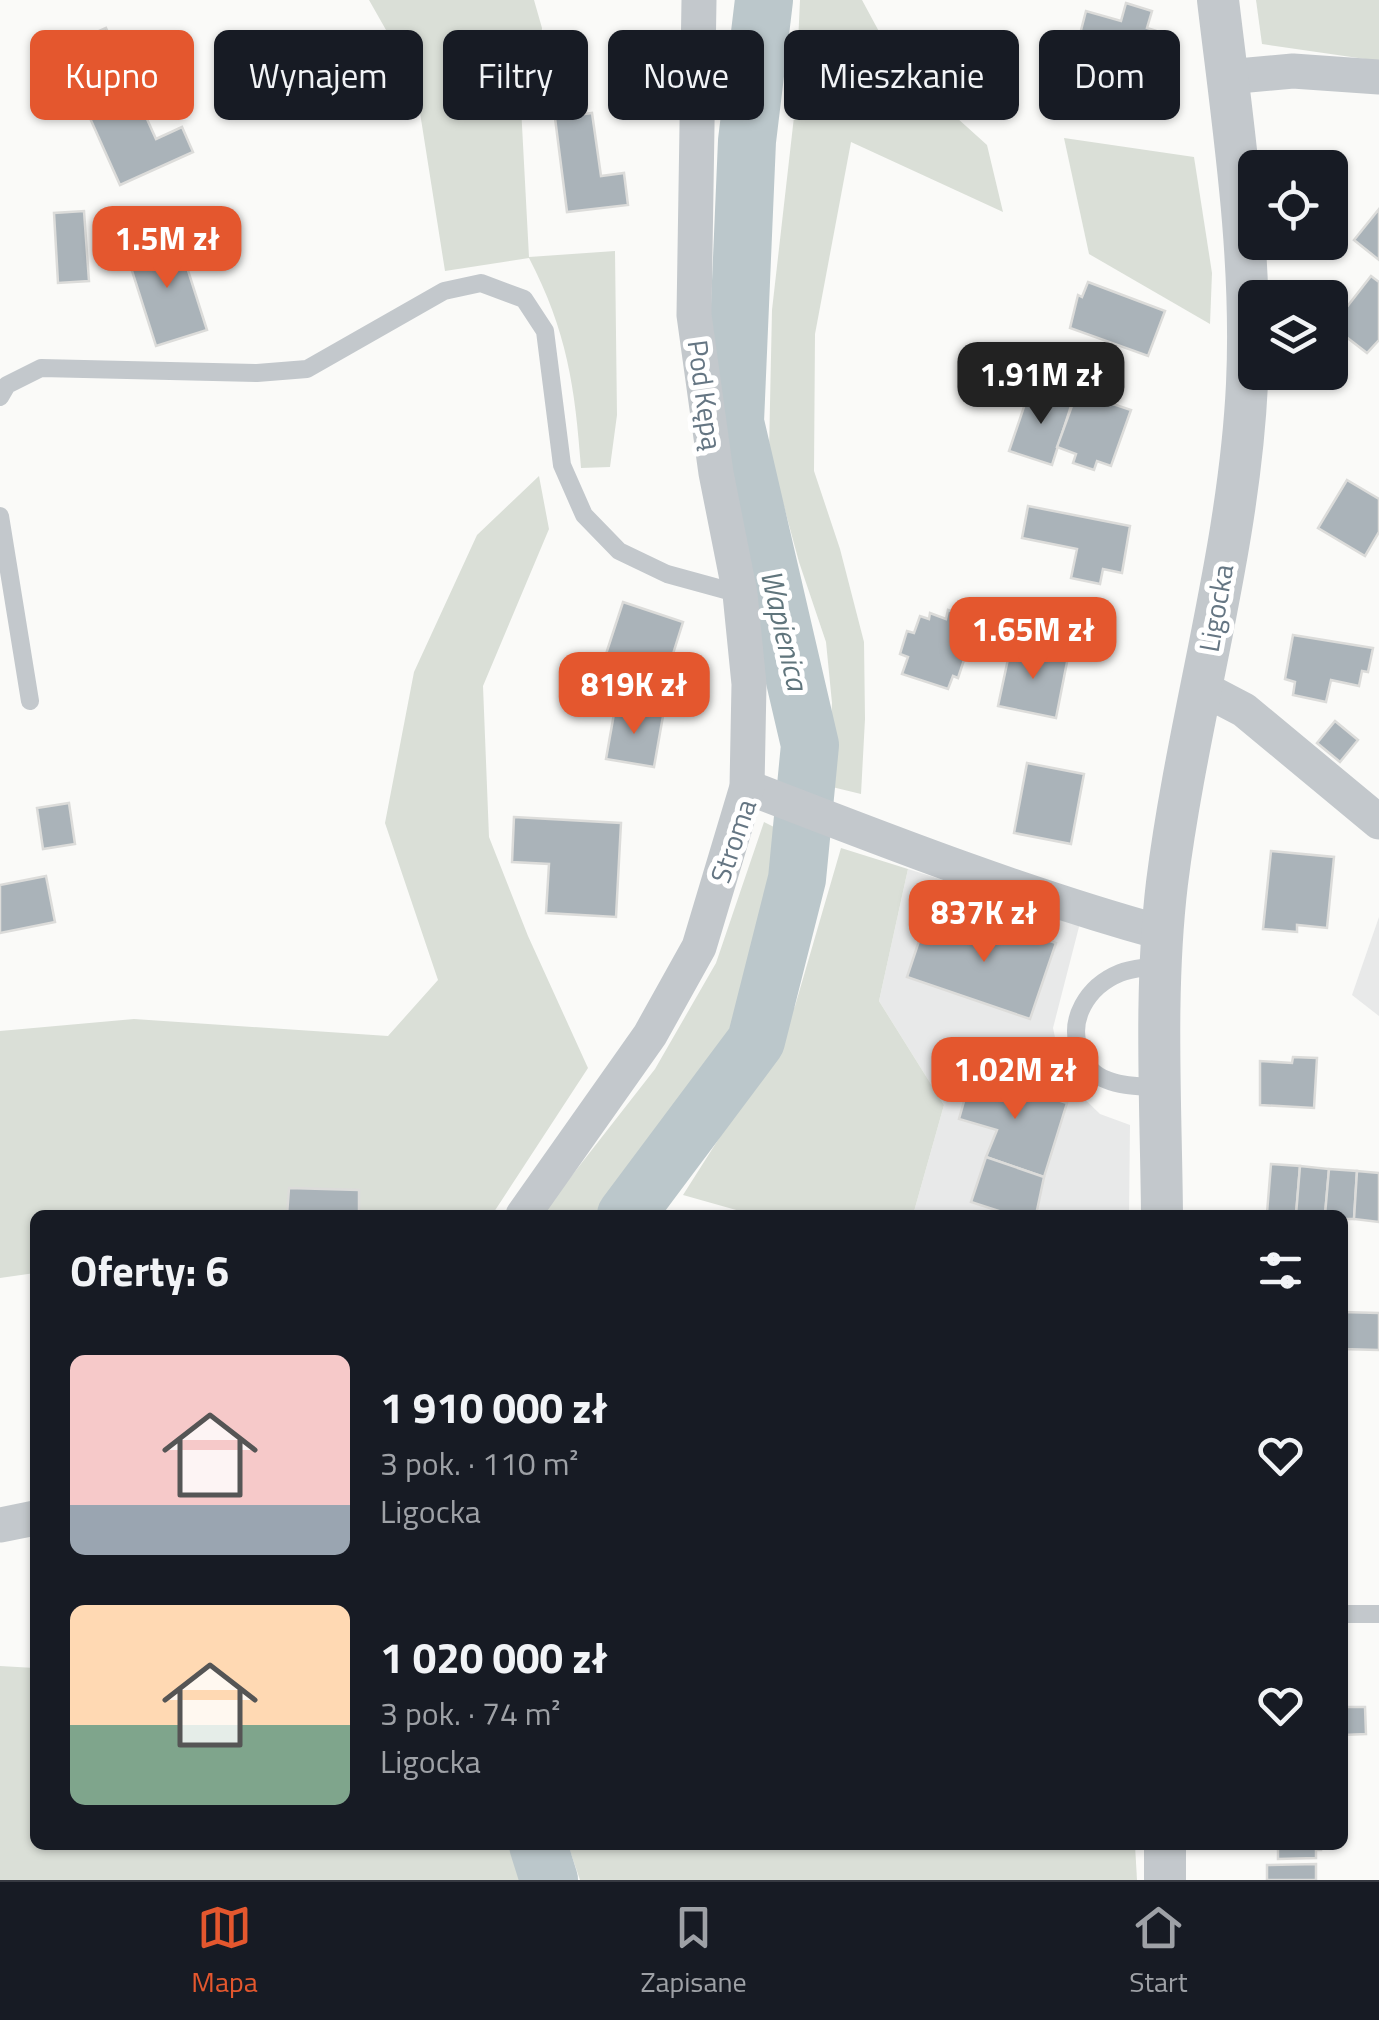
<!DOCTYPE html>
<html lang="pl">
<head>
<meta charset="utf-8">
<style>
	body { margin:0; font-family:"Titillium Web",sans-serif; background:#20242c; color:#f1f3f6; height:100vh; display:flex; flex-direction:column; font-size:38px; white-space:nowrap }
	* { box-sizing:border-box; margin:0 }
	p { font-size:32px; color:#9ea1a6 }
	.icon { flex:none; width:55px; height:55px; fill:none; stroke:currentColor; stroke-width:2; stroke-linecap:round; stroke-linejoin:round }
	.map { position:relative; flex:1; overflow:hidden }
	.details { position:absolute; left:30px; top:1210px; width:1318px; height:640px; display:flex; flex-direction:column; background:#171b24; border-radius:15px; box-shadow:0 2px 8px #0004 }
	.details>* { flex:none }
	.hud { position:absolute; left:30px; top:30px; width:1320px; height:90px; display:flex; gap:20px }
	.tools { position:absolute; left:1238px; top:150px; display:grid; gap:20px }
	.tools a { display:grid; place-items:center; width:110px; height:110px; border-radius:15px; background:#171b24; box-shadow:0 2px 8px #0004; font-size:50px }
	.price { position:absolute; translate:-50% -85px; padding:0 22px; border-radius:20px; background:#e4572e; color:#fff; font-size:32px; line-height:65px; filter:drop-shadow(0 2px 5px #0008) }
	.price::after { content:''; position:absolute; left:50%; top:60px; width:30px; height:22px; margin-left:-15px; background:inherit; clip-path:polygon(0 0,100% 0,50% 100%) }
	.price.active { background:#222; color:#fff }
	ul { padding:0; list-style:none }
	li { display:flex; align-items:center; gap:30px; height:250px; padding:0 40px }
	li span { display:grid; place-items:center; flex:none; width:280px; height:200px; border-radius:15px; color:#555 }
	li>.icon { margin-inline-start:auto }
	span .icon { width:120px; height:120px; fill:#fffc; stroke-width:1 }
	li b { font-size:42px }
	h2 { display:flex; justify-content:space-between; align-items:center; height:120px; padding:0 40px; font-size:42px }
	.pill { padding:0 35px; border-radius:15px; background:#171b24; box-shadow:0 2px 8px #0004; font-size:35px; line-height:90px }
	.pill.active { background:#e4572e; color:#fff }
	.tabs { display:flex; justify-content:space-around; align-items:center; height:140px; border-top:2px solid #363941; background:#171b24; font-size:28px; color:#9ea1a6 }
	.tabs a { display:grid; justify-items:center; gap:5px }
	.tabs .active { color:#e4572e }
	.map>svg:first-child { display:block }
	.built { fill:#e8e9e9 }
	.green { fill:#dadfd7 }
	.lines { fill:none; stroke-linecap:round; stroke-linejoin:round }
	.river { stroke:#bbc7cb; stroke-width:58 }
	.building { fill:#aab3b9; stroke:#dcdcda; stroke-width:2.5 }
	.service { stroke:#c3c8cc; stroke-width:18 }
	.minor { stroke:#c3c8cc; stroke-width:35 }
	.tertiary { stroke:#c3c8cc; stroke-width:42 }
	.labels { text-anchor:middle; stroke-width:10; stroke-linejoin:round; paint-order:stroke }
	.street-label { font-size:28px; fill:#657683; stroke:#fff }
	.water-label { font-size:30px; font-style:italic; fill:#60757c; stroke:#fff }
</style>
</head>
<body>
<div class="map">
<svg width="1379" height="1880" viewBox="0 0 1379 1880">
	<rect width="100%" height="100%" fill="#fafaf8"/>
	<g class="built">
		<path d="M908,869L1080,923L1053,1028L1064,1079L1100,1114L1130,1125L1129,1215H913L944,1105L879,1001Z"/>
		<path d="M1379,917V1016L1352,995Z"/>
	</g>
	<g class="green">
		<path d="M369,0H534L542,28L537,85L520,88L529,257L615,251L617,415L610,467L581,468C575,387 567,331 529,258L445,271L415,81Z"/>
		<path d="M800,0H862L896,63L987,145L1003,212L851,142L815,334L814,471L840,549L864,642L865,719L861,794L828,786L832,703L826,642L799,562L769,451L772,310L795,108Z"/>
		<path d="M1256,0H1379V61L1262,44Z"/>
		<path d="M1064,138L1194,157L1212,273L1210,324L1089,254Z"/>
		<path d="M539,476L549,529L483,686L489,837L528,936L588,1068L492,1215H35V1273L0,1278V1031L134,1019L388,1036L438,980L385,823L414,672L477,535Z"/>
		<path d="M764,822L788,834L743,1041L612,1215H541L655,1069L716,963Z"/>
		<path d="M841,848L908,869L879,1001L944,1105L913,1215H754L683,1195L758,1077L795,1006Z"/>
		<path d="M0,1666L35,1668V1845H521L531,1880H0Z"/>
		<path d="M568,1845H1135L1137,1880H580Z"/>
	</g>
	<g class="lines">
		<g class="river">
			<path d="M626,1215L756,1041L797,879L810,745L735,422L747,141L764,0"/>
			<path d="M538,1845L549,1880"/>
		</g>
	</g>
	<g class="building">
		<path d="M1126,3L1152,11L1147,28L1169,35L1156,84L1073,61L1086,11L1121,21Z"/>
		<path d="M106,28L156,139L182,127L193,152L120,185L59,49Z"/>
		<path d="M592,113L601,176L624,173L628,205L567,212L555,118Z"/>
		<path d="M1379,209V260L1354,240Z"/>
		<path d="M84,211L89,281L58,283L54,213Z"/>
		<path d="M177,236L207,330L156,346L126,252Z"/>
		<path d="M1371,276L1379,282V340L1367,353L1332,326Z"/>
		<path d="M1088,282L1165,311L1148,356L1070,328L1078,295L1082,297Z"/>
		<path d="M1030,389L1072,403L1052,465L1009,451Z"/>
		<path d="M1077,392L1131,410L1111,466L1097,461L1094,470L1073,463L1076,454L1057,447Z"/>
		<path d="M1347,480L1379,499V532L1365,556L1318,528Z"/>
		<path d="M1028,506L1130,526L1122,573L1103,569L1100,584L1071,578L1077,549L1022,538Z"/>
		<path d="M623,602L683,622L667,673L606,654Z"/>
		<path d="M948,610L985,623L975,654L967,651L958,678L953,676L948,689L902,674L908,657L900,654L907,631L914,633L920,616L929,619L930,613L946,619Z"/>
		<path d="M1293,635L1373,648L1368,672L1362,671L1359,686L1331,680L1326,702L1293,695L1295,682L1285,679Z"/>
		<path d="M1011,645L1068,657L1056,718L998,706Z"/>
		<path d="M615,708L663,716L654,767L606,759Z"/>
		<path d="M1335,721L1358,740L1340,762L1317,743Z"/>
		<path d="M1027,763L1084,774L1071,844L1014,833Z"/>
		<path d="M69,803L75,844L43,849L37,808Z"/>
		<path d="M514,817L621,823L616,917L546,913L549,864L512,862Z"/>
		<path d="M1271,851L1334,857L1327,928L1297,925V932L1263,929Z"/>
		<path d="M46,876L55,922L0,933V885Z"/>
		<path d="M926,920L952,929L955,921L977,928L974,935L988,940L994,922L1056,943L1030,1019L907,977Z"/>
		<path d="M1293,1057L1317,1058L1314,1108L1260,1105V1061L1292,1063Z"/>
		<path d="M972,1073L1067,1103L1044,1177L986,1157L997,1130L959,1119Z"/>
		<path d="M986,1157L1044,1177L1036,1215H1011L971,1202Z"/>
		<path d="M1271,1164L1300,1166L1296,1215L1267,1213Z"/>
		<path d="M1300,1166L1329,1169L1325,1215H1296Z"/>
		<path d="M1329,1169L1357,1171L1354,1219H1342V1215H1325Z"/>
		<path d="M1357,1171L1379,1173V1222L1354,1219Z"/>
		<path d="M289,1188L359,1190V1215H287Z"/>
		<path d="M1342,1312L1379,1313V1350L1342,1349Z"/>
		<path d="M1342,1707H1365L1366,1734L1342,1735Z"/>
		<path d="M1278,1845H1321V1850H1316V1858L1278,1859Z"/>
		<path d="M1316,1864V1880H1267V1865Z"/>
	</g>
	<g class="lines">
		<g class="service">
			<path d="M0,397L7,385L41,368L257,373L307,369L444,291L481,283L524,299L545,331L562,465L584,515L619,551L667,574L740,594"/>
			<path d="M0,516L30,701"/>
			<path d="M1159,965C1147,968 1132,968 1120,973C1088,986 1066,1020 1081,1053C1087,1067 1093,1075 1107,1080C1123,1087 1143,1086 1160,1088"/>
			<path d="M1342,1614H1379"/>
		</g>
		<g class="minor">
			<path d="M1227,77L1293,71L1379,77"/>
			<path d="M1202,688L1244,710L1379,822"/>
			<path d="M747,787C884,840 1022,894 1163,933"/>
			<path d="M523,1215L650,1035L699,947L747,787L749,684L740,594L716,473L694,315L699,0"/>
			<path d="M0,1525L35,1518"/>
		</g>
		<g class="tertiary">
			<path d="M1162,1215C1161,1105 1154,992 1167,883C1188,716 1239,552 1247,384C1253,256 1233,127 1218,0"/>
			<path d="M1165,1845V1880"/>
		</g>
	</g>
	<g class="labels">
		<g class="street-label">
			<text transform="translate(705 395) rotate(82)" y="10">Pod Kępą</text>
			<text transform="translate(1216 608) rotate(-80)" y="10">Ligocka</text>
			<text transform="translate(733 841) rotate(-71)" y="10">Stroma</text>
		</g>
		<g class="water-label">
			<text transform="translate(784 630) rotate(77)" y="10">Wapienica</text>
		</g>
	</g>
</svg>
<div class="tools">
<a><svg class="icon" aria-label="locate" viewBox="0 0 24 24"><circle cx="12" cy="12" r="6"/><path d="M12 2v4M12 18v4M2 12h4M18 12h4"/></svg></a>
<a><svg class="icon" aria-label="layers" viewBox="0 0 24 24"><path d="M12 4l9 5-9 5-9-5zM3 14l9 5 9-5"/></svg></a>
</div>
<b class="price" style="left:167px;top:291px">1.5M zł</b>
<b class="price active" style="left:1041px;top:427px">1.91M zł</b>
<b class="price" style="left:1033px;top:682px">1.65M zł</b>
<b class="price" style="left:634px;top:737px">819K zł</b>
<b class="price" style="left:984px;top:965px">837K zł</b>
<b class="price" style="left:1015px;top:1122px">1.02M zł</b>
<div class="hud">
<a class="pill active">Kupno</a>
<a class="pill">Wynajem</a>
<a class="pill">Filtry</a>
<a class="pill">Nowe</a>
<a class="pill">Mieszkanie</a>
<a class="pill">Dom</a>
</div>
<section class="details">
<h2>Oferty: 6<svg class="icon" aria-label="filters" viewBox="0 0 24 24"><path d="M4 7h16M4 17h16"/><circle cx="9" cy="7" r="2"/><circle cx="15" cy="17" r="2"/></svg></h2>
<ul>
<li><span style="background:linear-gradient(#f6c9c9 75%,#9aa5b1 0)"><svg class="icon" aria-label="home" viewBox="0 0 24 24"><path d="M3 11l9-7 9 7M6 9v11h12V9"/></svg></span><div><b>1 910 000 zł</b><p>3 pok. · 110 m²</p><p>Ligocka</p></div><svg class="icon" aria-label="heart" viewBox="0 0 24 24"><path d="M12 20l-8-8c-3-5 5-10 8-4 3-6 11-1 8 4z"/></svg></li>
<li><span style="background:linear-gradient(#ffd9b3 60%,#7fa58c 0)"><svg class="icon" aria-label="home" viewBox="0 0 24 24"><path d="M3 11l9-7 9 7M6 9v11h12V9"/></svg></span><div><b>1 020 000 zł</b><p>3 pok. · 74 m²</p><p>Ligocka</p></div><svg class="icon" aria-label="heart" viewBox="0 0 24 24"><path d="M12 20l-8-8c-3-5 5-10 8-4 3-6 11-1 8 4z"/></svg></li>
</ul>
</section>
</div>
<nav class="tabs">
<a class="active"><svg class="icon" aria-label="map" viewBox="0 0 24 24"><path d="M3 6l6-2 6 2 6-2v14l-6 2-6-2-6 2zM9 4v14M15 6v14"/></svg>Mapa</a>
<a><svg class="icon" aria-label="saved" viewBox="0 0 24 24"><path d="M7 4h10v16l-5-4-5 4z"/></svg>Zapisane</a>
<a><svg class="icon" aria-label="home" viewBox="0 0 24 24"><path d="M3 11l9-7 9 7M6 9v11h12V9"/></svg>Start</a>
</nav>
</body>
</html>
